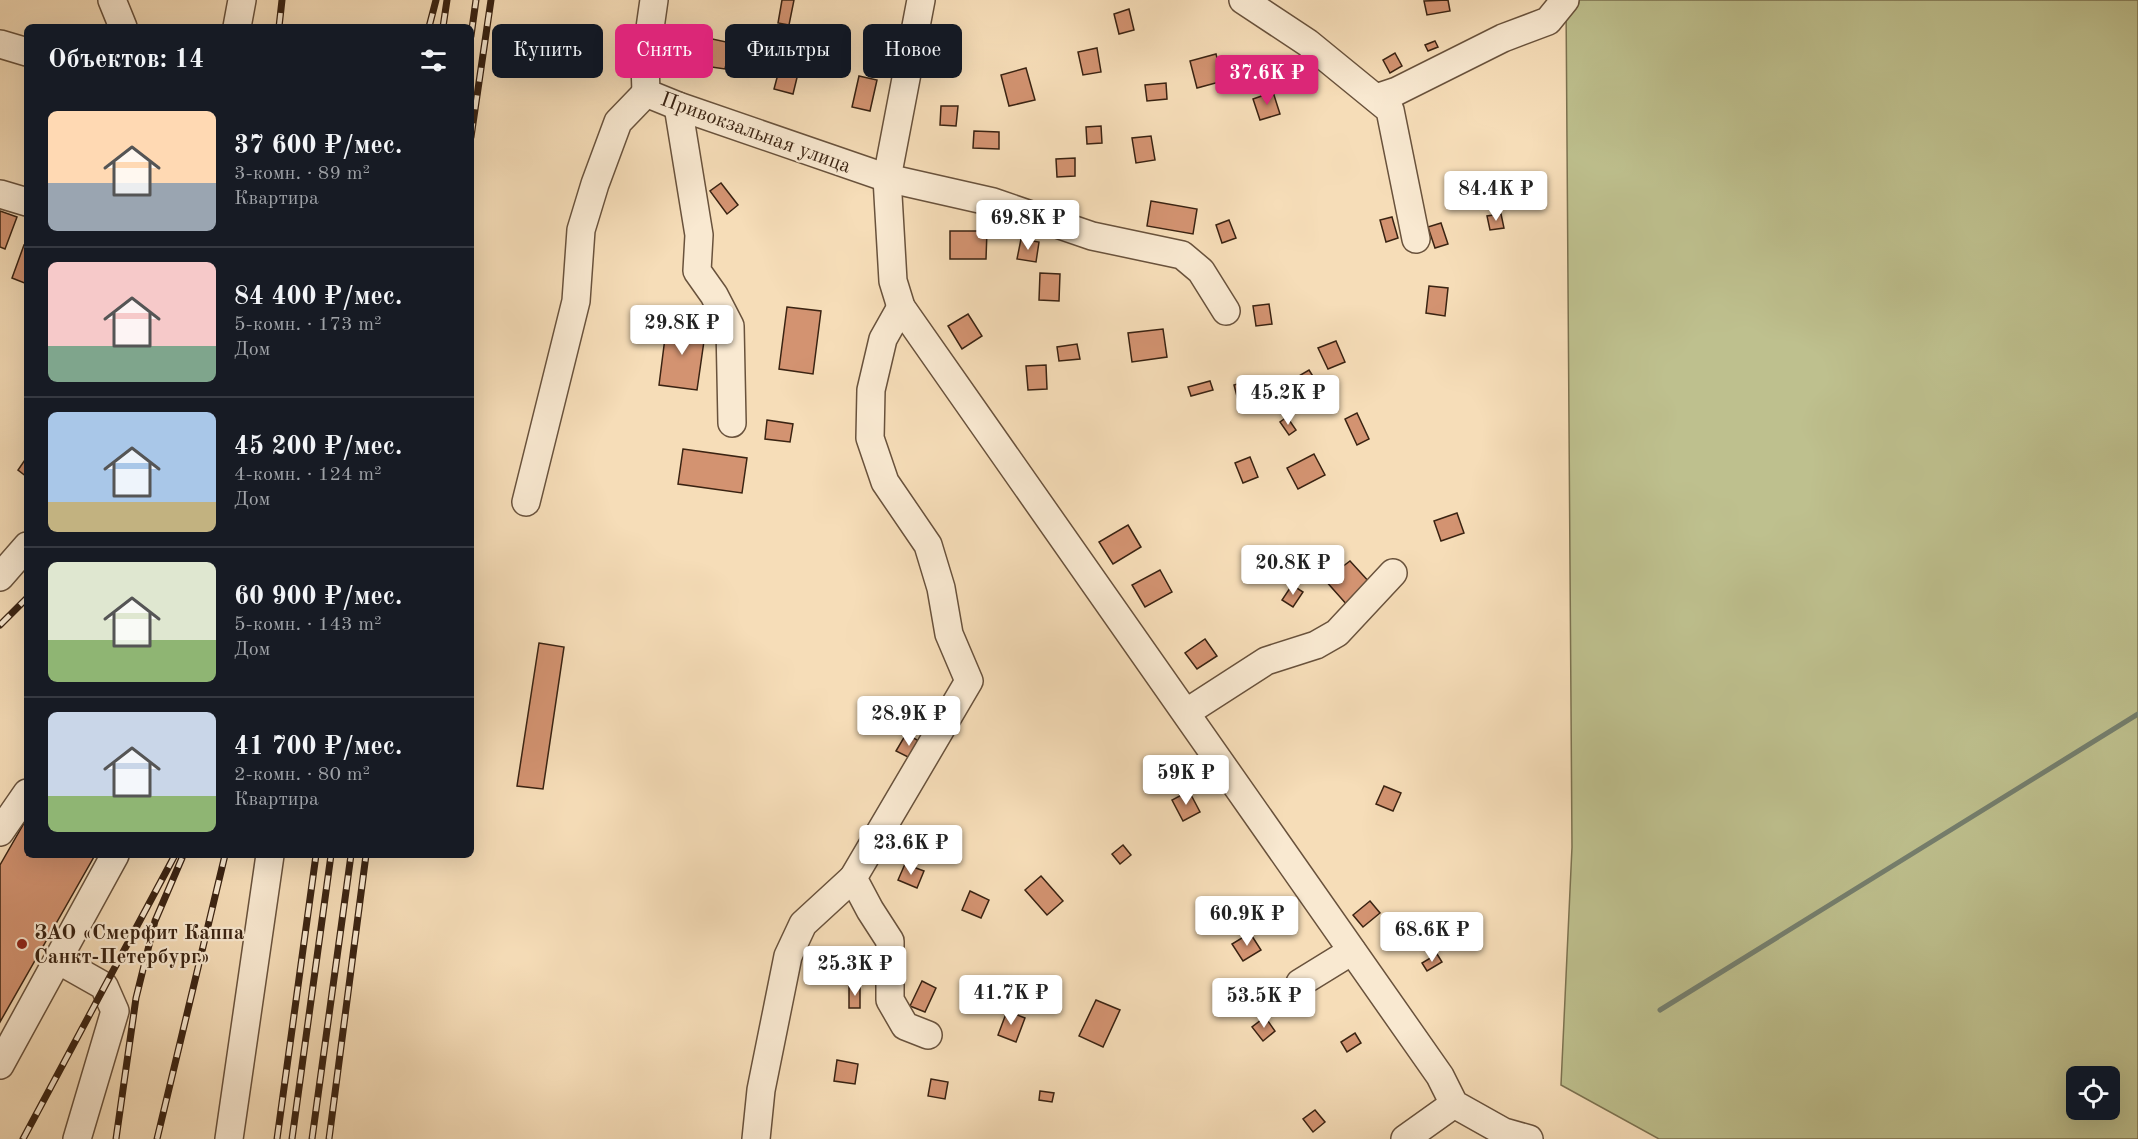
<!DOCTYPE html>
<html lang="ru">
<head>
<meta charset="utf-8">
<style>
	body { margin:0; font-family:"Old Standard TT",serif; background:#242831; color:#f1f3f6; height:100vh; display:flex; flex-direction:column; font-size:22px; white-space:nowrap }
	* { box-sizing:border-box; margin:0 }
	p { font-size:20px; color:#9ea1a6 }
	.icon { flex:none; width:33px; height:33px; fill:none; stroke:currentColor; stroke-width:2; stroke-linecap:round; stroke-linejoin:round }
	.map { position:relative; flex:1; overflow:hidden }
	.panel { position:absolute; left:24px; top:24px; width:450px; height:834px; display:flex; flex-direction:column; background:#171b24; border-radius:9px; box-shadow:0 6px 24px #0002 }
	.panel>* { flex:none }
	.top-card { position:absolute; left:492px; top:24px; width:570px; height:54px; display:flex; gap:12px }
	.buttons { position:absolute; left:2066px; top:1066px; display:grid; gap:12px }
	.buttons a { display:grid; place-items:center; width:54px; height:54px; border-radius:9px; background:#171b24; box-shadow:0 6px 24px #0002; font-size:30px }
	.price { position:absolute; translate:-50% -51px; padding:0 14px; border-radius:6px; background:#fff; color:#222; font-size:20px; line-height:39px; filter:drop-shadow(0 2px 3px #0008) }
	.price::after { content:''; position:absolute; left:50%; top:36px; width:18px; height:14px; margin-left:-9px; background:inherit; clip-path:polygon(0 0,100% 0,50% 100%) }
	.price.selected { background:#db2777; color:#fff }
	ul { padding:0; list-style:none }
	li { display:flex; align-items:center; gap:18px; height:150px; padding:0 24px }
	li+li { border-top:2px solid #363941 }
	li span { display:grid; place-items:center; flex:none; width:168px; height:120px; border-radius:9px; color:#555 }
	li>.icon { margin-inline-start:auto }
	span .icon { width:72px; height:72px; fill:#fffc; stroke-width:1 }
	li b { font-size:26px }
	h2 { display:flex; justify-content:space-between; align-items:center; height:72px; padding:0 24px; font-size:26px }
	.pill { padding:0 21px; border-radius:9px; background:#171b24; box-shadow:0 6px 24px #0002; font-size:21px; line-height:54px }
	.pill.selected { background:#db2777; color:#fff }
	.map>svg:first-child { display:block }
	.green { fill:#bec08e; stroke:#7c7250; stroke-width:1.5; fill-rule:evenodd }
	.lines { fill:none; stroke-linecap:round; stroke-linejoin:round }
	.stream { stroke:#757f6e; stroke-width:5 }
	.building { fill:#d39371; stroke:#3a2312; stroke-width:1.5 }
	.minor-casing { stroke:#69523c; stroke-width:30 }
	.minor { stroke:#f9e9d1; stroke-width:27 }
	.rail-casing { stroke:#3a2312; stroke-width:7 }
	.rail { stroke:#f9e9d1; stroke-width:4.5; stroke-dasharray:14; stroke-linecap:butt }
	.poi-dot { fill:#8f2418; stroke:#f9e9d1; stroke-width:2 }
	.labels { text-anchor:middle; stroke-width:4.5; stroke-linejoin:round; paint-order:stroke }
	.street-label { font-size:21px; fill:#3a2312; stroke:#f9e9d1 }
	.poi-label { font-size:21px; font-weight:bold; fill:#3a2312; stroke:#f9e9d1; text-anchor:start }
</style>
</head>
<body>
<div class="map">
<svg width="2138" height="1139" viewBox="0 0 2138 1139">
	<rect width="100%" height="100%" fill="#f6ddb8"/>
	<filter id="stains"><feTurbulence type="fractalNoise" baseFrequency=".00333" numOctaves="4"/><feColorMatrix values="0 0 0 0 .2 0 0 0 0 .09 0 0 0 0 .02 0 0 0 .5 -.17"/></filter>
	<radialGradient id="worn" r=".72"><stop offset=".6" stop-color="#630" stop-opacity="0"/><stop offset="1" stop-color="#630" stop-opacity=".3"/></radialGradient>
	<path class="green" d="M1566,0H2138V1139H1659L1561,1085L1572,847ZM2076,1077H2109V1110H2076Z"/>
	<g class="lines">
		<path class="stream" d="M1660,1010L2138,714"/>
	</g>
	<g class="building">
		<path d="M782,0H794L789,25L778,23Z"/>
		<path d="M1448,0L1450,11L1427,15L1424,1Z"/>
		<path d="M1129,9L1134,30L1119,34L1114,14Z"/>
		<path d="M703,37L731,43L725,69L698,65Z"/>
		<path d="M873,37L889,40L882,73L867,70Z"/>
		<path d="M1435,41L1438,47L1428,51L1425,45Z"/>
		<path d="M785,48L803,53L793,94L774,89Z"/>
		<path d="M1097,48L1101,72L1083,75L1078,52Z"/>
		<path d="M1395,53L1402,66L1390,73L1383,60Z"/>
		<path d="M1216,54L1223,81L1197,88L1190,61Z"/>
		<path d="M1026,68L1035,100L1009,106L1001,75Z"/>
		<path d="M859,76L877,80L870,111L852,107Z"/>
		<path d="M1166,83L1167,99L1147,101L1145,85Z"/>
		<path d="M1273,92L1280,114L1260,120L1253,99Z"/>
		<path d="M941,106H958L956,126L940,125Z"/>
		<path d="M1101,126L1102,143L1087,144L1086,127Z"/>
		<path d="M974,131L999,132V149L973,148Z"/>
		<path d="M1151,136L1155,160L1136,163L1132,138Z"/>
		<path d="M1075,158V176L1057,177L1056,159Z"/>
		<path d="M721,183L738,205L727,214L710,191Z"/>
		<path d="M1151,201L1197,209L1193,234L1147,226Z"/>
		<path d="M0,211L17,217L5,249L0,247Z"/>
		<path d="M1501,214L1504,228L1490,230L1487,216Z"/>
		<path d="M1392,217L1398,238L1386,242L1380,220Z"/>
		<path d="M1229,220L1236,238L1222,243L1216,225Z"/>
		<path d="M1441,223L1448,244L1435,248L1428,227Z"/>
		<path d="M950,231H987L986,259H950Z"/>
		<path d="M1021,239L1039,242L1036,262L1017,259Z"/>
		<path d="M24,245L27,246V284L12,278Z"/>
		<path d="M1040,273L1060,274L1059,301L1039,300Z"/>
		<path d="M1429,286L1448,288L1445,316L1426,313Z"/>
		<path d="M1269,304L1272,324L1256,326L1253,306Z"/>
		<path d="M787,307L821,311L813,374L779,369Z"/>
		<path d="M968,314L982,336L962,349L948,326Z"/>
		<path d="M667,322L706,327L697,390L659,385Z"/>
		<path d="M1163,329L1167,357L1132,362L1128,333Z"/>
		<path d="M1336,341L1345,362L1328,369L1318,348Z"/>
		<path d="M1077,344L1080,359L1059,361L1057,347Z"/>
		<path d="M1046,365L1047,389L1028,390L1026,366Z"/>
		<path d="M1309,370L1319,386L1301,396L1292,380Z"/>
		<path d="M1210,381L1213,390L1191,396L1188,387Z"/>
		<path d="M1248,381L1253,395L1238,400L1234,385Z"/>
		<path d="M1357,413L1369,439L1357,445L1345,419Z"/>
		<path d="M1287,417L1296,430L1289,435L1280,422Z"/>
		<path d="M767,420L793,424L790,442L765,439Z"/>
		<path d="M683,449L747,458L742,493L678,484Z"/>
		<path d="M1314,454L1325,475L1298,489L1287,468Z"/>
		<path d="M27,457V477L18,470Z"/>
		<path d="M1250,457L1258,477L1243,483L1235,463Z"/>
		<path d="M1457,513L1464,533L1441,541L1434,521Z"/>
		<path d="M1128,525L1141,547L1113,564L1099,542Z"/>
		<path d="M1350,561L1371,584L1348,606L1325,580Z"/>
		<path d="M1160,570L1172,592L1145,607L1132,585Z"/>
		<path d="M1292,585L1303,592L1293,607L1282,600Z"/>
		<path d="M1205,639L1217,656L1197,669L1185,653Z"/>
		<path d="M539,643L564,647L543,789L517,786Z"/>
		<path d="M906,734L921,742L912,759L896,751Z"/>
		<path d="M1384,786L1401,793L1393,811L1376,804Z"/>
		<path d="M1189,791L1200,812L1183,821L1172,800Z"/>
		<path d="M27,818V855H95L0,1022V865Z"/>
		<path d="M1123,845L1131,855L1120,864L1112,854Z"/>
		<path d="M905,864L924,871L917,888L898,880Z"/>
		<path d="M1041,876L1063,901L1047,915L1025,890Z"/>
		<path d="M970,891L989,900L981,918L962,910Z"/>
		<path d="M1370,901L1380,913L1363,927L1353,915Z"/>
		<path d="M1250,933L1261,950L1243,961L1232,944Z"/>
		<path d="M1437,954L1442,962L1427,971L1422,963Z"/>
		<path d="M922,981L936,988L925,1012L910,1006Z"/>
		<rect x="849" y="986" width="11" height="22"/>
		<path d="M1096,1000L1120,1010L1103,1047L1079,1036Z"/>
		<path d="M1007,1011L1025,1018L1016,1042L998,1035Z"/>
		<path d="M1265,1017L1275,1031L1263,1041L1252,1027Z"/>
		<path d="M1355,1033L1361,1043L1347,1052L1341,1042Z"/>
		<path d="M837,1060L858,1064L855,1084L834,1081Z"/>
		<path d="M931,1079L948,1082L945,1099L928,1096Z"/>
		<path d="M1040,1091L1054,1093L1052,1102L1039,1100Z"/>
		<path d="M1315,1110L1325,1122L1313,1132L1303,1119Z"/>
	</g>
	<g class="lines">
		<g class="minor-casing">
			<g id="minor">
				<path d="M112,0L123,27"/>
				<path d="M654,0L645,63L646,93L678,106L887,178L993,202L1092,236L1182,255L1201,271L1226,311"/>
				<path d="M921,0L887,178L893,281L901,307L1440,1076L1454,1104L1504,1132L1529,1139"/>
				<path d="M1243,0L1308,43L1390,110L1416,239"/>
				<path d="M237,27L242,0"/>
				<path d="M0,44L27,52"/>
				<path d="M1376,98L1397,91L1503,38L1548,21L1565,0"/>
				<path d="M678,106L699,235L697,271L714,295L730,326L732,423"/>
				<path d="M0,194L27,202"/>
				<path d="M901,307L883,339L871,390L870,438L885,482L928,545L941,588L949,634L969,681L853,878L870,910L890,941V1000L905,1026L928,1035"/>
				<path d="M526,502L576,301L581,230L595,184L618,122L646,93"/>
				<path d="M0,577L27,546"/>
				<path d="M1187,712L1266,661L1316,645L1337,633L1393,573"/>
				<path d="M0,832L27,793"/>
				<path d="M58,960L104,986L115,1011L77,1139"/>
				<path d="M1300,983L1352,951"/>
				<path d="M0,1065L115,855"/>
				<path d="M229,1139L270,855"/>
				<path d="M756,1139L761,1090L788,956L803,924L853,878"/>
				<path d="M1405,1139L1454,1104"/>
			</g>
		</g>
		<use href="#minor" class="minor"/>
		<g class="rail-casing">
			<g id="rail">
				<path d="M279,27L282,0"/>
				<path d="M429,27L436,0"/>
				<path d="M443,27L447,0"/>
				<path d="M471,36L476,0"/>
				<path d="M471,137L491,0"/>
				<path d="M0,625L27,598"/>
				<path d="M23,1139L175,855"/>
				<path d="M116,1139L136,998L155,921L182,858"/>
				<path d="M157,1139L225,855"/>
				<path d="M277,1139L316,855"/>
				<path d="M292,1139L331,855"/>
				<path d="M312,1139L351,855"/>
				<path d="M329,1139L366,855"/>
			</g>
		</g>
		<use href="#rail" class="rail"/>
	</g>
	<circle class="poi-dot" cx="22" cy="944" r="6"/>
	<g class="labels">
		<g class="street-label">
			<text transform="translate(756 132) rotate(20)" y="7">Привокзальная улица</text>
		</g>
		<g class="poi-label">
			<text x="34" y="939">ЗАО «Смерфит Каппа<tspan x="34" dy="24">Санкт-Петербург»</tspan></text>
		</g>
	</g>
	<rect width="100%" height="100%" filter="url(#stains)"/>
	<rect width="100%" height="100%" fill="url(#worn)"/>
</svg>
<div class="buttons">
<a><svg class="icon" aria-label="locate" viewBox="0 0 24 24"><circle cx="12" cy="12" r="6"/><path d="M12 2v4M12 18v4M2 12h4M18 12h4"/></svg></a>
</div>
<b class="price selected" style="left:1267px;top:106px">37.6K ₽</b>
<b class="price" style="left:1496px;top:222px">84.4K ₽</b>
<b class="price" style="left:1028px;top:251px">69.8K ₽</b>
<b class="price" style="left:682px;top:356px">29.8K ₽</b>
<b class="price" style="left:1288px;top:426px">45.2K ₽</b>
<b class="price" style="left:1293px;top:596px">20.8K ₽</b>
<b class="price" style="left:909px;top:747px">28.9K ₽</b>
<b class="price" style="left:1186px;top:806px">59K ₽</b>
<b class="price" style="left:911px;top:876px">23.6K ₽</b>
<b class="price" style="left:1247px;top:947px">60.9K ₽</b>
<b class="price" style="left:1432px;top:963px">68.6K ₽</b>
<b class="price" style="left:855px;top:997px">25.3K ₽</b>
<b class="price" style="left:1011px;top:1026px">41.7K ₽</b>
<b class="price" style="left:1264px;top:1029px">53.5K ₽</b>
<div class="top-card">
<a class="pill">Купить</a>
<a class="pill selected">Снять</a>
<a class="pill">Фильтры</a>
<a class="pill">Новое</a>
</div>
<section class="panel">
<h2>Объектов: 14<svg class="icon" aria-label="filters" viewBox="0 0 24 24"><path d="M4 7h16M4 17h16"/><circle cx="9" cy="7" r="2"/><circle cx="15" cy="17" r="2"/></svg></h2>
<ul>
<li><span style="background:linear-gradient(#ffd9b3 60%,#9aa5b1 0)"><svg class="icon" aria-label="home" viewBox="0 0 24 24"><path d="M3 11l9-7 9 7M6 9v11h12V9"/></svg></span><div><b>37 600 ₽/мес.</b><p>3-комн. · 89 m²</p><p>Квартира</p></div></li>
<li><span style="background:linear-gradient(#f6c9c9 70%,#7fa58c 0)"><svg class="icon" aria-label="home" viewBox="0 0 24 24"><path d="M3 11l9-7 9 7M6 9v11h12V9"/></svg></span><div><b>84 400 ₽/мес.</b><p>5-комн. · 173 m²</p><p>Дом</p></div></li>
<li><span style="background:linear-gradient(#a9c7e8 75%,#c2b280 0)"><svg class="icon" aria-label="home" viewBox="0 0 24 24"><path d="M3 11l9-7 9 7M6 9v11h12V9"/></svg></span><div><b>45 200 ₽/мес.</b><p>4-комн. · 124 m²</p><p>Дом</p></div></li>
<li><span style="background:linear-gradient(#dfe7d0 65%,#8fb573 0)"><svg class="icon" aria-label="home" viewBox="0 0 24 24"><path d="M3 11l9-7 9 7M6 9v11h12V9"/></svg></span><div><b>60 900 ₽/мес.</b><p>5-комн. · 143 m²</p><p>Дом</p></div></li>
<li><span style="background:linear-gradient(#c9d6e8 70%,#8fb573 0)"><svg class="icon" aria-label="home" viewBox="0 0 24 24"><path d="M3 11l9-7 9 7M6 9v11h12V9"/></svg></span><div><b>41 700 ₽/мес.</b><p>2-комн. · 80 m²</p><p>Квартира</p></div></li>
</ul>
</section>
</div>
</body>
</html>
